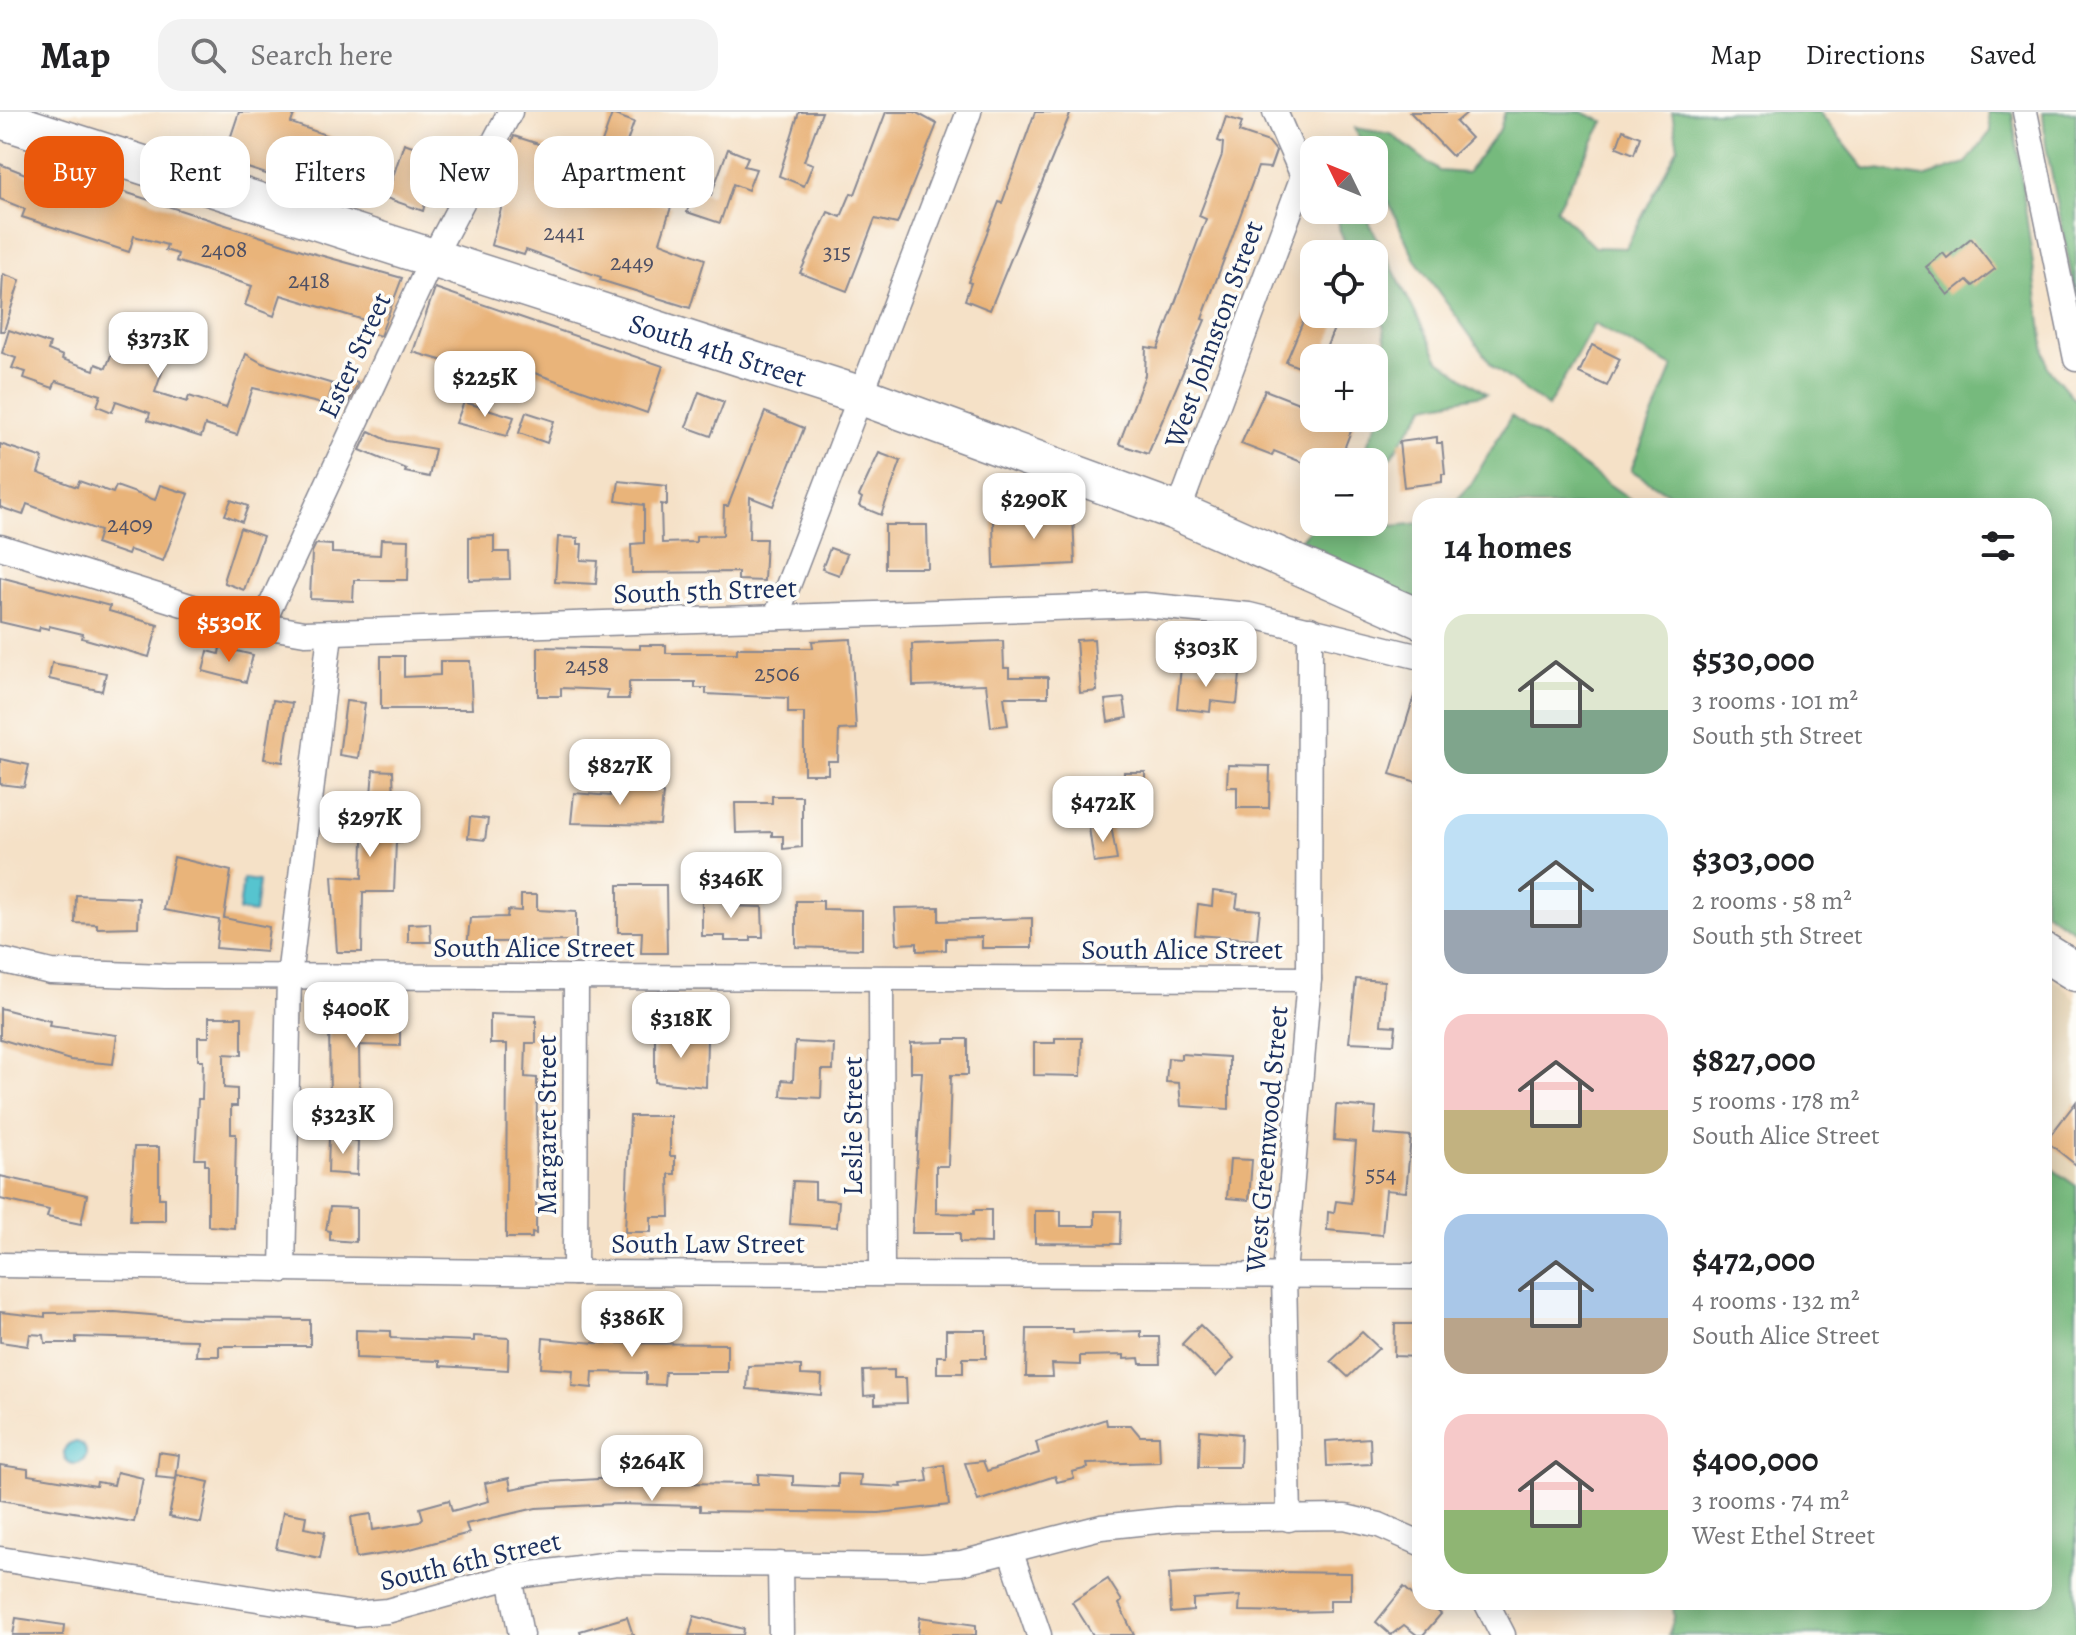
<!DOCTYPE html>
<html lang="en">
<head>
<meta charset="utf-8">
<style>
	body { margin:0; font-family:Alegreya,serif; background:#f2f2f2; color:#202124; height:100vh; display:flex; flex-direction:column; font-size:30px; white-space:nowrap }
	* { box-sizing:border-box; margin:0 }
	p { font-size:26px; color:#757577 }
	.icon { flex:none; width:44px; height:44px; fill:none; stroke:currentColor; stroke-width:2; stroke-linecap:round; stroke-linejoin:round }
	.map { position:relative; flex:1; overflow:hidden }
	.sheet { position:absolute; left:1412px; top:386px; width:640px; height:1112px; display:flex; flex-direction:column; background:#fff; border-radius:24px; box-shadow:0 4px 20px #0003 }
	.sheet>* { flex:none }
	.banner { position:absolute; left:24px; top:24px; width:760px; height:72px; display:flex; gap:16px }
	.needle { width:52px; rotate:313deg }
	.tools { position:absolute; left:1300px; top:24px; display:grid; gap:16px }
	.tools a { display:grid; place-items:center; width:88px; height:88px; border-radius:16px; background:#fff; box-shadow:0 4px 20px #0003; font-size:40px }
	.price { position:absolute; translate:-50% -68px; padding:0 18px; border-radius:16px; background:#fff; color:#222; font-size:26px; line-height:52px; filter:drop-shadow(0 2px 4px #0008) }
	.price::after { content:''; position:absolute; left:50%; top:48px; width:24px; height:18px; margin-left:-12px; background:inherit; clip-path:polygon(0 0,100% 0,50% 100%) }
	.price.active { background:#ea580c; color:#fff }
	ul { padding:0; list-style:none }
	li { display:flex; align-items:center; gap:24px; height:200px; padding:0 32px }
	li span { display:grid; place-items:center; flex:none; width:224px; height:160px; border-radius:24px; color:#555 }
	li>.icon { margin-inline-start:auto }
	span .icon { width:96px; height:96px; fill:#fffc; stroke-width:1 }
	li b { font-size:34px }
	h2 { display:flex; justify-content:space-between; align-items:center; height:96px; padding:0 32px; font-size:34px }
	.pill { padding:0 28px; border-radius:24px; background:#fff; box-shadow:0 4px 20px #0003; font-size:28px; line-height:72px }
	.pill.active { background:#ea580c; color:#fff }
	header { display:flex; align-items:center; gap:48px; box-sizing:border-box; height:112px; padding:0 40px; background:#fff; border-bottom:2px solid #e0e0e0 }
	header strong { font-size:38px }
	nav { display:flex; gap:44px; margin-inline-start:auto; font-size:28px }
	.search { width:560px; height:72px; background:#f2f2f2; display:flex; align-items:center; gap:20px; box-sizing:border-box; padding:0 28px; border-radius:24px; color:#757577; font-size:30px }
	.map>svg:first-child { display:block }
	.built { fill:#e6d6b8 }
	.forest { fill:#76ba7d; stroke:#48746e; stroke-width:2 }
	.water { fill:#57c4cf; stroke:#397a96; stroke-width:2 }
	.building { fill:#e9b47a }
	.lines { fill:none; stroke-linecap:round; stroke-linejoin:round }
	.minor-casing { stroke:#888892; stroke-width:27 }
	.primary-casing { stroke:#888892; stroke-width:41 }
	.minor { stroke:#fff; stroke-width:24 }
	.primary { stroke:#fff; stroke-width:38 }
	.labels { text-anchor:middle; stroke-width:7; stroke-linejoin:round; paint-order:stroke }
	.number-label { font-size:24px; fill:#4e5065 }
	.street-label { font-size:28px; fill:#1b2f5e; stroke:#fdfcf7 }
</style>
</head>
<body>
<header>
<strong>Map</strong>
<div class="search"><svg class="icon" aria-label="search" viewBox="0 0 24 24"><circle cx="10" cy="10" r="6"/><path d="M15 15l6 6"/></svg>Search here</div>
<nav><a>Map</a><a>Directions</a><a>Saved</a></nav>
</header>
<div class="map">
<svg width="2076" height="1523" viewBox="0 0 2076 1523">
	<rect width="100%" height="100%" fill="#fdfcf7"/>
	<filter id="ink" filterUnits="userSpaceOnUse"><feTurbulence type="fractalNoise" baseFrequency=".0125" numOctaves="2"/><feDisplacementMap in="SourceGraphic" scale="16" xChannelSelector="R" yChannelSelector="G"/><feConvolveMatrix kernelMatrix="1 2 1 2 8 2 1 2 1" color-interpolation-filters="sRGB"/></filter>
	<filter id="wash" filterUnits="userSpaceOnUse"><feTurbulence type="fractalNoise" baseFrequency=".006" numOctaves="4" result="noise"/><feDisplacementMap in="SourceGraphic" scale="32" xChannelSelector="R" yChannelSelector="G"/><feGaussianBlur stdDeviation="1.8" result="paint"/><feColorMatrix in="noise" values="0 0 0 0 0 0 0 0 0 0 0 0 0 0 0 0 0 1.4 0 .05"/><feComposite in="paint" operator="in"/></filter>
	<g filter="url(#wash)">
		<rect width="100%" height="100%" fill="#f5e1c7"/>
		<path class="built" d="M2044,863L2062,873L2076,888V1074L2044,1051Z"/>
		<g class="forest">
			<path d="M1505,0H1582L1604,10L1556,97L1594,135L1626,136L1678,35L1672,0H1819L1864,56L1924,65L1966,51L1991,19L1988,0H2012L2047,255L2076,289V820L2044,799V394H1688L1631,358L1673,255L1594,212L1548,295L1493,255L1414,146L1374,58V38H1365L1355,16L1391,22L1439,59L1467,61L1500,17Z"/>
			<path d="M2043,0H2076V185L2046,34Z"/>
			<path d="M1337,98H1363L1439,248L1487,282L1426,294L1381,359L1392,414L1420,411V491L1297,432L1316,410H1374V350H1359L1392,278L1383,211L1374,191V142H1351L1340,120Z"/>
			<path d="M1511,304L1640,394H1451L1470,374Z"/>
			<path d="M2044,1051L2076,1074V1523H1668L1674,1506L1673,1490H2044Z"/>
		</g>
		<g class="water">
			<path d="M243,767L259,769L255,801L239,799Z"/>
			<circle cx="75" cy="1341" r="11"/>
		</g>
		<g id="blocks">
			<g class="building">
				<path d="M239,0H295L291,11L363,36L346,88L223,48Z"/>
				<path d="M799,0H822L804,49L813,52L804,74L779,64Z"/>
				<path d="M886,0H915L937,12L897,112L875,107L847,179L800,161L828,100L841,105L851,81L855,82Z"/>
				<path d="M1035,0H1071L990,198L965,188L971,171L968,170L999,90L1002,91Z"/>
				<path d="M1410,0H1468L1456,10L1471,26L1452,44Z"/>
				<path d="M612,2L634,10L617,58L647,67L641,86L671,95L660,130L705,147L690,196L600,168L601,165L526,138L524,143L491,133L510,64L500,61L514,24L595,50Z"/>
				<path d="M1226,5L1242,10L1239,20L1269,30L1276,39L1270,56L1258,55L1202,207L1205,208L1148,342L1119,332L1145,263L1146,235L1158,237L1206,107L1199,104L1222,43L1223,31L1218,29Z"/>
				<path d="M1623,18L1640,25L1634,42L1617,35Z"/>
				<path d="M404,31L441,44L438,53L443,55L431,90L426,88L423,99L386,86Z"/>
				<path d="M728,37L748,45L744,54L756,57L748,78L733,72L720,111L687,100L694,78L711,83Z"/>
				<path d="M0,52L38,67L42,53L305,139L402,166L380,224L361,218L364,208L281,183L274,204L245,193L252,174L176,149L178,142L165,138L167,133L134,124L129,140L22,105L25,97L0,87Z"/>
				<path d="M1971,126L1995,157L1973,174L1967,168L1948,183L1926,155L1943,141L1947,146Z"/>
				<path d="M3,162L20,168L4,219H0Z"/>
				<path d="M435,176L663,254L647,301L498,248L492,263L413,240Z"/>
				<path d="M1306,202H1340L1322,246H1314V261L1286,250Z"/>
				<path d="M124,210L149,219L152,210L177,218L155,280L187,290L189,284L226,296L246,242L262,251L333,272L327,293L253,276L237,323L205,313L201,325L148,308L150,301L116,289L112,300L97,294L101,283L56,269L53,276L24,266L26,260L12,256L16,246L2,241L9,218L50,232L48,238L63,244L62,247L94,258L96,252L106,256Z"/>
				<path d="M1592,233L1620,247L1607,274L1579,261Z"/>
				<path d="M345,267L358,271L349,290L339,287Z"/>
				<path d="M1265,278L1314,297V306H1356L1339,350H1314V355L1274,339L1272,344L1241,332Z"/>
				<path d="M699,280L724,290L711,324L686,315Z"/>
				<path d="M464,290L514,305L507,324L456,311Z"/>
				<path d="M526,300L554,309L547,331L519,321Z"/>
				<path d="M765,300L804,316L773,394L750,385L749,427H766L764,469L738,468V460L632,461L631,432L644,431V393L616,389L619,369L667,374V393L661,392L662,431L696,430V424L723,423L724,394H728Z"/>
				<path d="M369,319L389,329L435,337L429,365L405,360L406,357L360,338Z"/>
				<path d="M1437,325V331H1442L1445,362H1442V370L1404,375L1399,330Z"/>
				<path d="M0,332L43,346L38,361L77,375L79,369L113,381L116,374L155,388L160,373L189,382L163,449L130,438L128,443L96,432L100,419L27,392L23,403L0,395Z"/>
				<path d="M879,341L901,349L881,403L859,394L862,386L859,384Z"/>
				<path d="M231,388L248,394L242,410L225,403Z"/>
				<path d="M1073,403L1075,452L994,456L993,406Z"/>
				<path d="M885,413H927L928,456H885Z"/>
				<path d="M240,416L263,424L244,478L225,471L224,466Z"/>
				<path d="M494,424V440H509L510,467L469,468V425Z"/>
				<path d="M558,425L578,426V432H582L581,448L598,449L596,472L555,470Z"/>
				<path d="M381,427L409,428L408,468H354L353,489L310,487L312,440L316,432L332,433V441L380,443Z"/>
				<path d="M830,436L847,442L839,463L822,457Z"/>
				<path d="M0,465L110,494L109,499L158,513L149,545L82,526L83,522L49,514V517L40,515L39,519L0,510Z"/>
				<path d="M851,527L856,617L839,618L838,649H828V662H804V601H788V586L706,582V576H695V570H629V587H607L608,578L561,576V584H538V535L640,537V533H666V541H737V536H813L812,529Z"/>
				<path d="M1094,527L1097,579L1080,581L1076,528Z"/>
				<path d="M1003,529L1004,556H1009V565H1048V585H1004L1008,613L991,615L986,572L913,574L912,532Z"/>
				<path d="M220,535L253,543L246,570L203,559L208,539L219,542Z"/>
				<path d="M381,544H404V565L440,563V549H470L472,597H381Z"/>
				<path d="M52,551L106,561L102,579L49,567Z"/>
				<path d="M1181,555L1240,562L1237,592L1211,589L1210,600L1177,596Z"/>
				<path d="M1416,578L1420,579V671L1390,662Z"/>
				<path d="M1124,586L1127,606L1108,610L1105,588Z"/>
				<path d="M273,588L292,591L283,650L264,647Z"/>
				<path d="M346,589L365,591L358,646L339,643Z"/>
				<path d="M0,647L29,653L24,675L0,672Z"/>
				<path d="M1228,653L1270,654L1269,696H1237V675H1227Z"/>
				<path d="M373,658L393,659L394,689L410,690L407,730H396L394,780H363L362,840H337L332,764L362,766L363,727L341,725L343,705L369,708Z"/>
				<rect x="1124" y="660" width="21" height="25"/>
				<path d="M639,672L657,674L656,680L663,681L660,713L571,711L574,681L610,684V675L639,677Z"/>
				<path d="M772,684H802V735L783,737V724H772V720L736,721L735,691H772Z"/>
				<path d="M470,705L488,707L485,728L468,726Z"/>
				<path d="M1111,713L1117,748L1094,751L1089,716Z"/>
				<path d="M174,745L231,759L224,806L269,815L266,840L216,836L219,808L164,798Z"/>
				<path d="M618,773H666L667,841H641L642,820H618Z"/>
				<path d="M1213,779L1238,782L1236,796L1260,798L1257,827L1195,823L1198,792L1212,794Z"/>
				<path d="M76,783L139,786L138,815L97,816V812L75,811Z"/>
				<path d="M521,783H537V798L576,800V829L493,830V837L467,836L470,806L507,805L508,798L521,799Z"/>
				<path d="M702,784H726V794L762,795L763,825H751V829H725V824H702Z"/>
				<path d="M796,789H823V797L862,798V837L796,835Z"/>
				<path d="M939,795V809L1032,806V836H982V825L946,826V838L917,839V831L897,832L895,796Z"/>
				<path d="M430,811L431,830H408V812Z"/>
				<path d="M1356,867L1384,869L1381,913L1396,914L1394,932L1349,930Z"/>
				<path d="M0,896L50,909L49,914L117,923L113,952L70,948L0,927Z"/>
				<path d="M374,901H400V934L359,933L360,993H330L329,909H333V903Z"/>
				<path d="M490,902L536,904V931H526L525,965L537,966L536,1122L532,1121V1126H506L507,932H490Z"/>
				<path d="M209,905H242V943L224,942V976L237,977V994H231V1022H236L234,1116L208,1114V1053H205V1047H195L198,987H202L203,948H198V925H209Z"/>
				<path d="M655,924L707,925L706,975L655,970Z"/>
				<path d="M1055,926H1082L1081,964L1034,963V931H1055Z"/>
				<path d="M945,927H968V963H951L948,1054H936V1101L974,1102V1098H991V1131L960,1130V1121H912L922,960H911V931L945,930Z"/>
				<path d="M795,930L834,932L833,958H822L821,986L781,984L782,968L793,969Z"/>
				<path d="M1181,942L1229,945V997L1181,994L1179,971L1166,970L1168,946L1181,947Z"/>
				<path d="M2076,990V1053L2046,1029Z"/>
				<path d="M1336,993L1376,996L1374,1022L1411,1025L1406,1080L1386,1078L1382,1123L1327,1118L1328,1100L1334,1101L1336,1089L1351,1091L1356,1030L1334,1028Z"/>
				<path d="M630,1004H670V1044H675V1062H669L670,1105H651V1120H625Z"/>
				<path d="M329,1024L358,1029L357,1063L328,1061Z"/>
				<path d="M134,1035H159V1086H165V1109H130Z"/>
				<path d="M1230,1047L1252,1048L1249,1088L1227,1086Z"/>
				<path d="M0,1064L87,1083L81,1112L47,1105L49,1098L0,1087Z"/>
				<path d="M793,1069L815,1070V1087L839,1089L837,1115L790,1112Z"/>
				<path d="M330,1095L356,1096V1130L330,1128V1119L326,1118Z"/>
				<path d="M1035,1099H1061V1114H1095V1099H1121L1120,1132L1035,1131Z"/>
				<path d="M0,1200L45,1205V1201L115,1200L197,1207L310,1208V1234H219V1244H196L197,1228L76,1225V1231H45L44,1223L30,1222L28,1234L0,1230Z"/>
				<path d="M1395,1212H1420V1245L1394,1244Z"/>
				<path d="M1200,1213L1234,1246L1216,1265L1182,1232Z"/>
				<path d="M1027,1217H1073V1221L1141,1219V1225H1159L1160,1252H1140L1139,1246L1124,1247V1243L1080,1244V1253L1052,1252L1053,1265H1026Z"/>
				<path d="M356,1218L391,1219V1226L474,1229V1224L509,1226L508,1258L440,1254V1249L356,1246Z"/>
				<path d="M946,1218H986V1246H963V1261H937V1244H946Z"/>
				<path d="M1362,1220L1379,1236L1348,1265L1331,1249Z"/>
				<path d="M543,1226L594,1231L727,1232V1260H665L664,1273L646,1272V1261L593,1260L592,1276L572,1274L573,1258L541,1256Z"/>
				<path d="M782,1253L801,1254V1263L822,1264L821,1283L747,1277L748,1254Z"/>
				<path d="M894,1258V1266H906L907,1291L875,1292V1283L864,1284L863,1259Z"/>
				<path d="M1106,1307L1107,1313H1131L1140,1324H1159L1160,1350L1087,1352L1088,1356L1072,1360L1074,1366L1057,1370L1055,1364L978,1389L965,1351L983,1349L987,1359L1039,1341L1036,1330Z"/>
				<path d="M1200,1318L1241,1322L1240,1355H1199Z"/>
				<path d="M1370,1326L1371,1352L1327,1354L1326,1329Z"/>
				<path d="M159,1340L179,1343L176,1367L156,1365Z"/>
				<path d="M0,1353L28,1357V1363L96,1374L97,1370L114,1373L117,1360L143,1366L134,1410L0,1388Z"/>
				<path d="M944,1353L949,1393L879,1401L700,1399V1394L616,1392L536,1396L466,1412L469,1421L403,1439L356,1446L351,1405L371,1402L373,1418L419,1410L423,1406L420,1396L449,1388L452,1399L489,1389L485,1371L509,1366L511,1377L548,1370L632,1365V1356H654V1366L678,1367V1371L758,1372V1362L793,1364V1373L838,1375V1362L861,1363L860,1373L902,1375L901,1372L928,1369L926,1356Z"/>
				<path d="M177,1363L209,1370L201,1411L169,1405Z"/>
				<path d="M283,1400L306,1404L304,1416L325,1420L320,1446L276,1437Z"/>
				<path d="M1216,1459L1351,1461V1488H1330V1499L1290,1500L1239,1499L1240,1484L1193,1487V1499L1171,1501L1169,1462Z"/>
				<path d="M1108,1467L1122,1489L1119,1492L1134,1523H1093L1072,1490Z"/>
				<path d="M1404,1475L1420,1490H1427L1441,1502L1423,1523H1417L1404,1513L1391,1523L1376,1510Z"/>
				<path d="M694,1504L744,1517L743,1523H689Z"/>
				<path d="M627,1505L633,1523H581L580,1519Z"/>
				<path d="M920,1505L976,1513V1523H918Z"/>
				<path d="M16,1506L64,1513L63,1523H13Z"/>
			</g>
		</g>
	</g>
	<g filter="url(#ink)">
		<use href="#blocks" fill-opacity="0" stroke="#888892" stroke-width="2"/>
		<g class="lines">
			<g class="minor-casing">
				<g id="minor">
					<path d="M2025,0L2076,247"/>
					<path d="M1178,400L1303,64L1275,0"/>
					<path d="M0,435L241,510L305,521L1144,493L1249,503L1420,545"/>
					<path d="M776,505L969,0"/>
					<path d="M261,515L432,147L510,0"/>
					<path d="M0,848L51,860L165,864L1309,867"/>
					<path d="M881,867L882,1160"/>
					<path d="M0,1153L575,1161L1420,1164"/>
					<path d="M283,1158L289,865L330,522"/>
					<path d="M575,1161L576,865"/>
					<path d="M1289,1407L1284,1162L1309,867L1310,517"/>
					<path d="M1010,1438L1039,1523"/>
					<path d="M0,1447L354,1502L387,1499L510,1465L617,1451L923,1454L961,1451L1101,1415L1176,1407L1345,1405L1379,1413L1420,1431"/>
					<path d="M780,1452L781,1523"/>
					<path d="M510,1465L521,1523"/>
					<path d="M1486,1490L1503,1523"/>
				</g>
			</g>
			<g class="primary-casing">
				<g id="primary">
					<path id="s1" d="M0,7L859,283L1178,400L1420,507"/>
					<path d="M2044,840L2076,860"/>
				</g>
			</g>
			<use href="#minor" class="minor"/>
			<use href="#primary" class="primary"/>
		</g>
	</g>
	<g class="labels">
		<g class="number-label">
			<text x="564" y="128">2441</text>
			<text x="224" y="145">2408</text>
			<text x="837" y="148">315</text>
			<text x="632" y="158">2449</text>
			<text x="309" y="176">2418</text>
			<text x="130" y="420">2409</text>
			<text x="587" y="561">2458</text>
			<text x="777" y="569">2506</text>
			<text x="1381" y="1070">554</text>
		</g>
		<g class="street-label">
			<text transform="translate(1213 222) rotate(-70)" y="10">West Johnston Street</text>
			<text dy="10" stroke="none"><textPath href="#s1" startOffset="754">South 4th Street</textPath></text>
			<text transform="translate(354 243) rotate(-65)" y="10">Ester Street</text>
			<text transform="translate(705 478) rotate(-2)" y="10">South 5th Street</text>
			<text x="534" y="845">South Alice Street</text>
			<text x="1182" y="847">South Alice Street</text>
			<text transform="translate(546 1013) rotate(-90)" y="10">Margaret Street</text>
			<text transform="translate(852 1014) rotate(-90)" y="10">Leslie Street</text>
			<text transform="translate(1266 1027) rotate(-85)" y="10">West Greenwood Street</text>
			<text x="708" y="1141">South Law Street</text>
			<text transform="translate(470 1448) rotate(-13)" y="10">South 6th Street</text>
		</g>
	</g>
</svg>
<div class="tools">
<a><svg class="needle" viewBox="-14 -14 28 28"><path d="M0-13l5 13h-10z" fill="#e53935"/><path d="M0 13l5-13h-10z" fill="#757577"/></svg></a>
<a><svg class="icon" aria-label="locate" viewBox="0 0 24 24"><circle cx="12" cy="12" r="6"/><path d="M12 2v4M12 18v4M2 12h4M18 12h4"/></svg></a>
<a>+</a>
<a>−</a>
</div>
<b class="price" style="left:158px;top:268px">$373K</b>
<b class="price" style="left:485px;top:307px">$225K</b>
<b class="price" style="left:1034px;top:429px">$290K</b>
<b class="price active" style="left:229px;top:552px">$530K</b>
<b class="price" style="left:1206px;top:577px">$303K</b>
<b class="price" style="left:620px;top:695px">$827K</b>
<b class="price" style="left:1103px;top:732px">$472K</b>
<b class="price" style="left:370px;top:747px">$297K</b>
<b class="price" style="left:731px;top:808px">$346K</b>
<b class="price" style="left:356px;top:938px">$400K</b>
<b class="price" style="left:681px;top:948px">$318K</b>
<b class="price" style="left:343px;top:1044px">$323K</b>
<b class="price" style="left:632px;top:1247px">$386K</b>
<b class="price" style="left:652px;top:1391px">$264K</b>
<div class="banner">
<a class="pill active">Buy</a>
<a class="pill">Rent</a>
<a class="pill">Filters</a>
<a class="pill">New</a>
<a class="pill">Apartment</a>
</div>
<section class="sheet">
<h2>14 homes<svg class="icon" aria-label="filters" viewBox="0 0 24 24"><path d="M4 7h16M4 17h16"/><circle cx="9" cy="7" r="2"/><circle cx="15" cy="17" r="2"/></svg></h2>
<ul>
<li><span style="background:linear-gradient(#dfe7d0 60%,#7fa58c 0)"><svg class="icon" aria-label="home" viewBox="0 0 24 24"><path d="M3 11l9-7 9 7M6 9v11h12V9"/></svg></span><div><b>$530,000</b><p>3 rooms · 101 m²</p><p>South 5th Street</p></div></li>
<li><span style="background:linear-gradient(#bfe0f5 60%,#9aa5b1 0)"><svg class="icon" aria-label="home" viewBox="0 0 24 24"><path d="M3 11l9-7 9 7M6 9v11h12V9"/></svg></span><div><b>$303,000</b><p>2 rooms · 58 m²</p><p>South 5th Street</p></div></li>
<li><span style="background:linear-gradient(#f6c9c9 60%,#c2b280 0)"><svg class="icon" aria-label="home" viewBox="0 0 24 24"><path d="M3 11l9-7 9 7M6 9v11h12V9"/></svg></span><div><b>$827,000</b><p>5 rooms · 178 m²</p><p>South Alice Street</p></div></li>
<li><span style="background:linear-gradient(#a9c7e8 65%,#b9a48a 0)"><svg class="icon" aria-label="home" viewBox="0 0 24 24"><path d="M3 11l9-7 9 7M6 9v11h12V9"/></svg></span><div><b>$472,000</b><p>4 rooms · 132 m²</p><p>South Alice Street</p></div></li>
<li><span style="background:linear-gradient(#f6c9c9 60%,#8fb573 0)"><svg class="icon" aria-label="home" viewBox="0 0 24 24"><path d="M3 11l9-7 9 7M6 9v11h12V9"/></svg></span><div><b>$400,000</b><p>3 rooms · 74 m²</p><p>West Ethel Street</p></div></li>
</ul>
</section>
</div>
</body>
</html>
